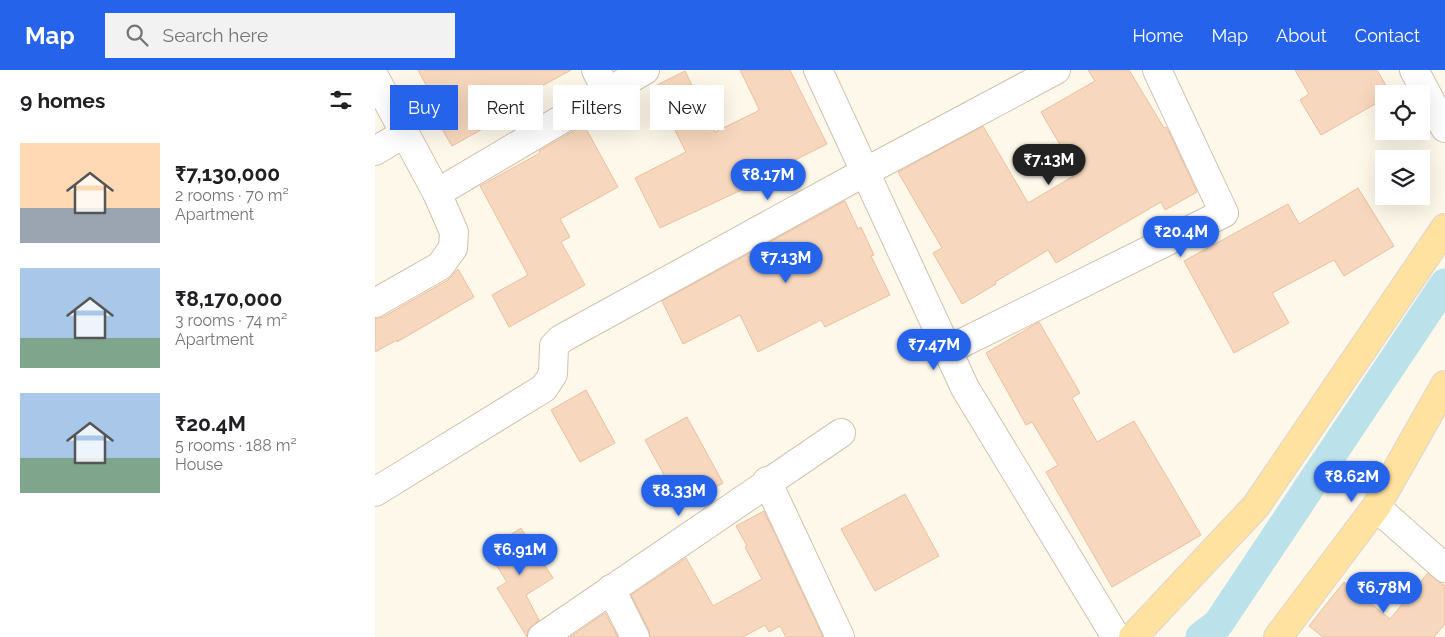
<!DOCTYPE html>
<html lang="en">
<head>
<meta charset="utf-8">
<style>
	body { margin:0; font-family:Raleway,sans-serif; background:#f2f2f2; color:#202124; height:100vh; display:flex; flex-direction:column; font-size:19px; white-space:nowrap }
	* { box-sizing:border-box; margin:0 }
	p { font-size:16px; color:#757577 }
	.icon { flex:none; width:28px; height:28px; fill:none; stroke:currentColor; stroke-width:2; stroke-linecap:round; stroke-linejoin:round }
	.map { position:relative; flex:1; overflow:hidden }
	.panel { display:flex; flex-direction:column; background:#fff; width:375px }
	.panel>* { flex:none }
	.banner { position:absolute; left:15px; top:15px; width:475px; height:45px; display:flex; gap:10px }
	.buttons { position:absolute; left:1000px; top:15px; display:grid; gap:10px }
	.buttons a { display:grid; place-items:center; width:55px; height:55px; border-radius:0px; background:#fff; box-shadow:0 5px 20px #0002; font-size:25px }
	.price { position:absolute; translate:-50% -42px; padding:0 11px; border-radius:18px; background:#2563eb; color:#fff; font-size:16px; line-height:32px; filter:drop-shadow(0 1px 2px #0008) }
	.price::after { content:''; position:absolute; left:50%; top:30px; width:15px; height:11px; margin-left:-8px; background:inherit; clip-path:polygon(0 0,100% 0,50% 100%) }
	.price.selected { background:#222; color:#fff }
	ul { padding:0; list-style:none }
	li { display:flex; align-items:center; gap:15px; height:125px; padding:0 20px }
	li span { display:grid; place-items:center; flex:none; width:140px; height:100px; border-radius:0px; color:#555 }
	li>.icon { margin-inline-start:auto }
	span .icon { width:60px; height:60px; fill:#fffc; stroke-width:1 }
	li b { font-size:21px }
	h2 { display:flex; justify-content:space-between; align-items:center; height:60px; padding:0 20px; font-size:21px }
	.pill { padding:0 18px; border-radius:0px; background:#fff; box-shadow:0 5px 20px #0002; font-size:18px; line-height:45px }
	.pill.selected { background:#2563eb; color:#fff }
	header { display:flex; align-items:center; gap:30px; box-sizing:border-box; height:70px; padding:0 25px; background:#2563eb; color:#fff }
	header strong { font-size:24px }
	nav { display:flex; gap:28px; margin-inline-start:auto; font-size:18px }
	.search { width:350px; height:45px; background:#f2f2f2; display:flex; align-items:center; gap:12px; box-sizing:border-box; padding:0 18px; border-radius:0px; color:#757577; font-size:19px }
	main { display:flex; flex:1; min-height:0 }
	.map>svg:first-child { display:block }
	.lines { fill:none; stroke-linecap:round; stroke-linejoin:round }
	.canal { stroke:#bbe2eb; stroke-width:31 }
	.building { fill:#f7d8be; stroke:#ecbf9c }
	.minor-casing { stroke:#d3c0ad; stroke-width:30 }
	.major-casing { stroke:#ddd5d0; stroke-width:30 }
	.minor { stroke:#fff; stroke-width:28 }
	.major { stroke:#ffe1a0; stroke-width:28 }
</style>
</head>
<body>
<header>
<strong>Map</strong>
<div class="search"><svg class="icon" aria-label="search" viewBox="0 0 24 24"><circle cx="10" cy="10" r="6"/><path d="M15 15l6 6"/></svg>Search here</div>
<nav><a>Home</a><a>Map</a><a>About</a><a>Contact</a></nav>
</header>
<main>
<section class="panel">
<h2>9 homes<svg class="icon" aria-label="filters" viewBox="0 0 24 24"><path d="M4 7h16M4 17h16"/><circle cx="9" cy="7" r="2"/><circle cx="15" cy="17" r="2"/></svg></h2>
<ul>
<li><span style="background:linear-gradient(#ffd9b3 65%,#9aa5b1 0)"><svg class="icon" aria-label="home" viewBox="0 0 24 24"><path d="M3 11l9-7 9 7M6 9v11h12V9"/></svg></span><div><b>₹7,130,000</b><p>2 rooms · 70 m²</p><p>Apartment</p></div></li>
<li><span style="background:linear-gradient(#a9c7e8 70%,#7fa58c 0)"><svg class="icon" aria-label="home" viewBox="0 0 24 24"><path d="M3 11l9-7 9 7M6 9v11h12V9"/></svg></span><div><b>₹8,170,000</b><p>3 rooms · 74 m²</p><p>Apartment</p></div></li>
<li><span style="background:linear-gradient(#a9c7e8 65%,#7fa58c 0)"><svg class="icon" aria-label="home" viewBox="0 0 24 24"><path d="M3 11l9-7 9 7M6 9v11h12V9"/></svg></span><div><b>₹20.4M</b><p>5 rooms · 188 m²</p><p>House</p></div></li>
</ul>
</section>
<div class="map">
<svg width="1070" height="567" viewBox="0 0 1070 567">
	<rect width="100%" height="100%" fill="#fef8ea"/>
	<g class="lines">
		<path class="canal" d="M826,567L843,554L1070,214"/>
	</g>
	<g class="building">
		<path d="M43,0H196L107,49L111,57L77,76L44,20L51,15Z"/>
		<path d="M365,0H415L452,74L402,99V101L374,114L375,116L285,158L260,108L311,82L278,17L310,1L340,62L383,41L384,39Z"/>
		<path d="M713,0H754L789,58L791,57L795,64L822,122L790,140L786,132L681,193L673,180L620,212L621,214L587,234L558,183L567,178L523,102L608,56L653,133L702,104L666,42L720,11Z"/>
		<path d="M920,0H1002L1016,24H1009V29L946,65L925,30L934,24Z"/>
		<path d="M209,55L243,117L185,149L195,167L186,172L210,215L134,257L117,225L153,205L105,116L165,83L164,81Z"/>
		<path d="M983,118L1019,176L969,206L959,190L897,223L914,253L859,283L809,191L913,134L924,154Z"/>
		<path d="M470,131L483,159L486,157L499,185L496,186L515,225L450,257L446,250L383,282L365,245L308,274L287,231Z"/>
		<path d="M83,199L99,227L22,272V270L0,282V249L8,247L73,210Z"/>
		<path d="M664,252L705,323L697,328L722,372L759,351L826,465L737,517L671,402L683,395L657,352L651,355L611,283Z"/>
		<path d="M211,320L240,373L205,392L176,340Z"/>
		<path d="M312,347L348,413L306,436L270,370Z"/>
		<path d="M530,424L564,486L500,521L466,459Z"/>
		<path d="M389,441L448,567H411L405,556L394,562L390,555L368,567H275L274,560L256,525L311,488L338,536L387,509L370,477L372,476L361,456Z"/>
		<path d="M146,458L178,508L151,525L164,550L153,560L152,567L122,518L132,512L112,480Z"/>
		<path d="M1053,503L1070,516V554L1059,567H948L934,556L969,512L1015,549Z"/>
		<path d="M230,543L243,567H195Z"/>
	</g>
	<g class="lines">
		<g class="minor-casing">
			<g id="minor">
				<path d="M221,0L232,22"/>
				<path d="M443,0L590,318L741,567"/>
				<path d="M1039,0L1070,58"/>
				<path d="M0,8L62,123L270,0"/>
				<path d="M0,81L30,63"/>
				<path d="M0,233L65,196L78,178L79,162L62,123"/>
				<path d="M573,280L849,143L782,0"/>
				<path d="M392,411L465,567"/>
				<path d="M0,422L169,318L178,304L179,276L186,269L490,102L681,0"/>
				<path d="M1001,437L1070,498"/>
				<path d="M236,519L260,567"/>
				<path d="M167,567L466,363"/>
			</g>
		</g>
		<g class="major-casing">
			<g id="major">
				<path d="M758,567L881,436L1070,158"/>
				<path d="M903,567L1001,437L1070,315"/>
			</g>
		</g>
		<use href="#minor" class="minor"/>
		<use href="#major" class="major"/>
	</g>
</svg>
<div class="buttons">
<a><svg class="icon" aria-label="locate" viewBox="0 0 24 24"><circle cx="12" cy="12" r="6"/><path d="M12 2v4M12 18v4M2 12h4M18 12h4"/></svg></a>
<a><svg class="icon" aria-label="layers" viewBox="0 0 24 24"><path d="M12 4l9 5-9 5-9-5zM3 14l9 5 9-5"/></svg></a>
</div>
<b class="price selected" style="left:674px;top:116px">₹7.13M</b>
<b class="price" style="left:393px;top:131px">₹8.17M</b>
<b class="price" style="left:806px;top:188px">₹20.4M</b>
<b class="price" style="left:411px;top:214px">₹7.13M</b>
<b class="price" style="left:559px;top:301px">₹7.47M</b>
<b class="price" style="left:977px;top:433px">₹8.62M</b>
<b class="price" style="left:304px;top:447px">₹8.33M</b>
<b class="price" style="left:145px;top:506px">₹6.91M</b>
<b class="price" style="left:1009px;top:544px">₹6.78M</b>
<div class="banner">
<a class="pill selected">Buy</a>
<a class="pill">Rent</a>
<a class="pill">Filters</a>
<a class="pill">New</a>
</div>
</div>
</main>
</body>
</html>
